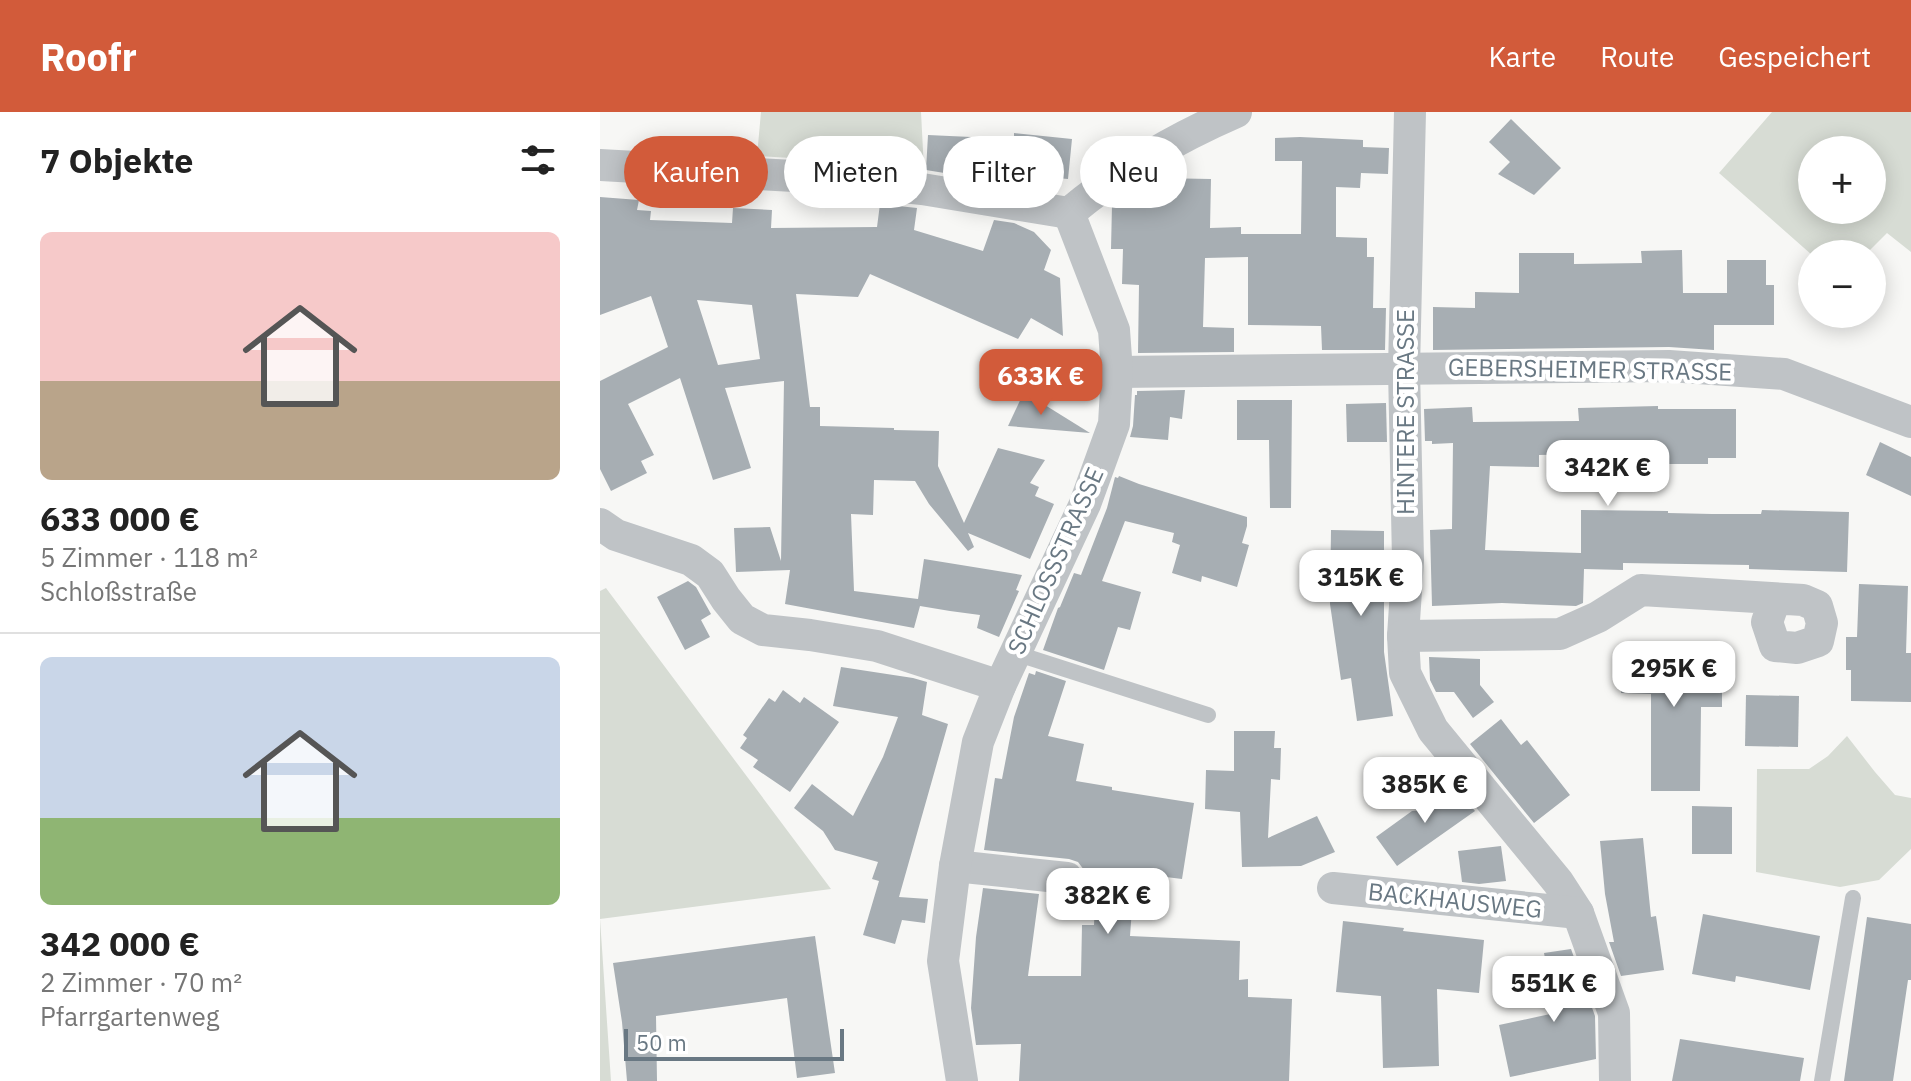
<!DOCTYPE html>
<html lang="de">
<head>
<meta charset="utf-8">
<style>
	body { margin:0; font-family:"IBM Plex Sans",sans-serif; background:#f6f6f6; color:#222; height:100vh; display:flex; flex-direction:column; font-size:30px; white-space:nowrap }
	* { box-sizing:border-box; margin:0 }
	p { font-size:26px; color:#767676 }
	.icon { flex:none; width:44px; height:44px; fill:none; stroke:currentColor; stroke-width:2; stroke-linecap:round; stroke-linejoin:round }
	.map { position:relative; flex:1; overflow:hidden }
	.details { display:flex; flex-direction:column; background:#fff; width:600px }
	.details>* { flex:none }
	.banner { position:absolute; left:24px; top:24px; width:760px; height:72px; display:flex; gap:16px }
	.controls { position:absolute; left:1198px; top:24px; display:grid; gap:16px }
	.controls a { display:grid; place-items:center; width:88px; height:88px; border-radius:50%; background:#fff; box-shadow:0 4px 20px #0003; font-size:40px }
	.scale { position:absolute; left:24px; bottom:20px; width:220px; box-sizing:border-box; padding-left:8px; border:4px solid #697883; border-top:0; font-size:22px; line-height:28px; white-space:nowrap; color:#697883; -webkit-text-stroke:6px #fff; paint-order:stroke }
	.price { position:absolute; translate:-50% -68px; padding:0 18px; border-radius:16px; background:#fff; color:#222; font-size:26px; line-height:52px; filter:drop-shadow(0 2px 4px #0008) }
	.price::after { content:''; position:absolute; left:50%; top:48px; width:24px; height:18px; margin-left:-12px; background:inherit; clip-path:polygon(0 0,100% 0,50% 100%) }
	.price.selected { background:#d25b3a; color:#fff }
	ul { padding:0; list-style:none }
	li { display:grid; align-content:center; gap:16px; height:424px; padding:0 40px }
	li+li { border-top:2px solid #e0e0e0 }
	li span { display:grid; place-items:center; height:248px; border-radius:12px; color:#555 }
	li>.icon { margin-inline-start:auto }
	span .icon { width:144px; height:144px; fill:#fffc; stroke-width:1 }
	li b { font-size:34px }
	h2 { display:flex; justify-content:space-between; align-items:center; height:96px; padding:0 40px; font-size:34px }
	.chip { padding:0 28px; border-radius:36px; background:#fff; box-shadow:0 4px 20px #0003; font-size:28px; line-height:72px }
	.chip.selected { background:#d25b3a; color:#fff }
	header { display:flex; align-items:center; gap:48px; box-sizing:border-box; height:112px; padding:0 40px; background:#d25b3a; color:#fff }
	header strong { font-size:38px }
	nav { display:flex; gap:44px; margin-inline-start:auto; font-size:28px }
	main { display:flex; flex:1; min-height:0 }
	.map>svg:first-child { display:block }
	.green { fill:#d7dcd4; fill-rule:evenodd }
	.building { fill:#a7aeb3; fill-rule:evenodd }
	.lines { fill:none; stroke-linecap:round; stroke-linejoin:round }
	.lane { stroke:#bfc3c6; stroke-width:16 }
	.street { stroke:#bfc3c6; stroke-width:32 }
	.labels { text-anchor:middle; stroke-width:8; stroke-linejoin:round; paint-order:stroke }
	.street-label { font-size:24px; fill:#697883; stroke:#fff }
</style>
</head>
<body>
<header>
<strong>Roofr</strong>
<nav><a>Karte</a><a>Route</a><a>Gespeichert</a></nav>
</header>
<main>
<section class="details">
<h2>7 Objekte<svg class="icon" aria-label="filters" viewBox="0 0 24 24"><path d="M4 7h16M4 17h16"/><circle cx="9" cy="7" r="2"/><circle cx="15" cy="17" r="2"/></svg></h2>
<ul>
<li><span style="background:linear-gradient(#f6c9c9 60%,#b9a48a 0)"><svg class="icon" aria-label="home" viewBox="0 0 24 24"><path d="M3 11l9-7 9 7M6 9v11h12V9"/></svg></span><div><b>633 000 €</b><p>5 Zimmer · 118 m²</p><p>Schloßstraße</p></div></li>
<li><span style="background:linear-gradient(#c9d6e8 65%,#8fb573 0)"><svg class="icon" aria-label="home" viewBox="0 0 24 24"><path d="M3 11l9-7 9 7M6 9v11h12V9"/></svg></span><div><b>342 000 €</b><p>2 Zimmer · 70 m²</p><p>Pfarrgartenweg</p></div></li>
</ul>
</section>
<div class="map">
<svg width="1311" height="969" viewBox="0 0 1311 969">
	<rect width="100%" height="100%" fill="#f7f7f5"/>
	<g class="green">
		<path d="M161,0H321L324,58L258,50L157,44Z"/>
		<path d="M1172,0H1311V140L1287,121L1266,142L1212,143L1119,61ZM1212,38H1272V98H1212Z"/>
		<path d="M6,476L231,777L0,807L11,969H0V479Z"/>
		<path d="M1247,624L1275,660L1295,683L1311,686V737L1279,768L1240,775L1156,760L1157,657H1209L1228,644Z"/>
	</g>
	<g class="building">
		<path d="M911,7L961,56L934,83L898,62L910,50L889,30Z"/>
		<path d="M414,21L472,27L468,67L385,60V67L375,66L326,58L328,23L414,27Z"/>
		<path d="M700,25L763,28V35L789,36L788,62L761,61L760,76L736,75V125L767,126V145H774L773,196H786L785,238H722L721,214L648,213V145L605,146L603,215L634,216V240L538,241L539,173L522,172L523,137H511L512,93H530V79L533,77H557V66L611,67L610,116L641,115V122H701L702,49H675V26Z"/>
		<path d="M0,85L39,88L37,98L51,99L50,108L132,111L133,96L172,98L171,116L277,115L280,92L317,96L314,118L383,139L394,108L414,111L434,120L451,138L444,158L460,166L463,224L431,206L418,227L270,162L258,185L196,182L210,295H220V314L294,316V318L339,319L338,354L364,411L398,336L445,348L430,371L439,375L435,384L454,392L430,447L368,421L374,435L368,439L329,392L315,369L274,368L273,403L251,402L254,479L318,487L324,447L422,463L416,478L419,479L399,525L377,516L380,503L350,499L320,494L314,516L185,492L190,458L136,460L134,416L170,415L181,449L184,269L125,276L151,356L113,368L80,266L28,292L54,343L41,349L47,361L11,379L0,357V269L68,235L51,184L0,203ZM97,188L152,193L160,247L118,253Z"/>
		<path d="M1082,138L1083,181H1127V148H1166V173H1174V213H1114V238L1069,235L833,238V195L875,196V180L919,181V141H974V152L1042,151L1041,139Z"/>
		<path d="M585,278L582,307L570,305L568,328L530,325L533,314L535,283H537V279Z"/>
		<path d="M424,280L490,321L408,314Z"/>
		<path d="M637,288H692L691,396H670L669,328H637Z"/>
		<path d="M786,291L787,330H747L746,292Z"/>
		<path d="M1058,294V297H1136V346H1108V352H1064V345L1018,346V341L939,343V355L890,354L885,438L981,441V398L1068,399V401L1112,402H1161L1162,398L1249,400L1247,460L1149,457V453L1023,451V458L984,457L983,491L976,494L902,491L832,494L830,418L852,417L853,331L832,332V329H825L824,297L872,295L873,310L979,309L978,296Z"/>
		<path d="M1280,330L1311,345V384L1266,363Z"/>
		<path d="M519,364L539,372L647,405V414L642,431L649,433L637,475L602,464L601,470L572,461L580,433L572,430L574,421L525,409L502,469L541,480L530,518L518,515L504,558L443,538L458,496L460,495L474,461L481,463L507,396L515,365L518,366Z"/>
		<path d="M731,418L784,419V540L793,604L757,609L751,566L741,568L730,492Z"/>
		<path d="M88,469L96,475L111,502L101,508L110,525L85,538L57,485Z"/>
		<path d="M1259,472L1308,474L1306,541H1311V590L1251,589V558H1246V525H1257Z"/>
		<path d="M1023,534L1058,536V538L1116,539V564H1122V595H1101L1100,679H1051V582L1021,581Z"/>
		<path d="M829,545L880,547V573L894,590L873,606L854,580H836L830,568Z"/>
		<path d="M241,555L313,566L327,570L322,603L348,612L299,785L328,787L325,811L302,808L295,832L263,823L279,769L272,767L278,750L235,738L223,719L194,696L212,672L253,704L283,645L298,605L233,594Z"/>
		<path d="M436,559L466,569L448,624L484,632L476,669L512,675V678L594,691L582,767L542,762L541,771L534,770L530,824L640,829L639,868L648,867V885L692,887L689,969H419L421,932L376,933L371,896L376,825L383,776L439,782L428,864H481L482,813H494L496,764L485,763L484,758L478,750L469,747L384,738L395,666L402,667L414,605L429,561L435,563Z"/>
		<path d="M183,578L200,591L204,585L239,610L190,680L153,655L158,648L140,636L147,626L143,623L169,586L175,590Z"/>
		<path d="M1146,583L1199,584L1198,635L1145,634Z"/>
		<path d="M901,607L921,633L927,628L970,683L934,711L870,632Z"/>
		<path d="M634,619H675L674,636H681L680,668L671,667L668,726L717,704L735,740L701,754L642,755L640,700L605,697L606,658L634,659Z"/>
		<path d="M852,671L875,699L797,754L776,725L812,699L835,697V684Z"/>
		<path d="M1092,694L1132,695V742H1092Z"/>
		<path d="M1043,726L1051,805L1056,804L1064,858L1021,864L1009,830H1014L1005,782L1000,729Z"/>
		<path d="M901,734L906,769L879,772L862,770L858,739Z"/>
		<path d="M1103,802L1220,824L1210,878L1136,864L1135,870L1092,862Z"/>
		<path d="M1267,805L1311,812V868H1308L1293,969H1244Z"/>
		<path d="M743,809L804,816L803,819L884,828L879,881L837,877L839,954L783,956L781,884L736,880Z"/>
		<path d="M215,824L235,961L197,966L187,886L56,904L57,969H27L22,910L13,851Z"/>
		<path d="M971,837L995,904L996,947L910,965L899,913L955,901L944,841Z"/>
		<path d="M1080,927L1204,946L1200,969H1072Z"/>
	</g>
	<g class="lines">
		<g class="lane">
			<path d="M415,541L608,603"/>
			<path d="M1222,969L1253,786"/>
		</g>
		<g class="street">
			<path d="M810,0L804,257L808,448L803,524L805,561L833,618L958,770L978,801L1014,901L1015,969"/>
			<path d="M0,53L212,65L322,77L469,101"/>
			<path d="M469,101C519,59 576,26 636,0"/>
			<path d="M517,260L1069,254L1184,262L1311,310"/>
			<path d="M0,412L16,423L91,448L110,462L126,487L142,507L163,518L210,523L277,534L400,574"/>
			<path d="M803,524L960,522L998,505L1041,478L1203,488L1217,494L1222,511L1218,529L1197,536L1175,534L1167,510L1175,487"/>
			<path d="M355,754L467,766"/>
			<path d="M733,776L978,801"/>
			<path d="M362,969L343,849L355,754L378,630L400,574L485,392L514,312L517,260L514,218L469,101"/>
		</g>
	</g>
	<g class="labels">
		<g class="street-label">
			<text transform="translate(990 258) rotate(1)" y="8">GEBERSHEIMER STRASSE</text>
			<text transform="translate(806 300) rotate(-90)" y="8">HINTERE STRASSE</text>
			<text transform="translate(456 449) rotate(-66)" y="8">SCHLOSSSTRASSE</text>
			<text transform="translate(855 789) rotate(6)" y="8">BACKHAUSWEG</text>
		</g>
	</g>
</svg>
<div class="controls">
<a>+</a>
<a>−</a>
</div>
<div class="scale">50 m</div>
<b class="price selected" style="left:441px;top:305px">633K €</b>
<b class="price" style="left:1008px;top:396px">342K €</b>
<b class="price" style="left:761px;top:506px">315K €</b>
<b class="price" style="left:1074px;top:597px">295K €</b>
<b class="price" style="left:825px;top:713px">385K €</b>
<b class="price" style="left:508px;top:824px">382K €</b>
<b class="price" style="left:954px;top:912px">551K €</b>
<div class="banner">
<a class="chip selected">Kaufen</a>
<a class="chip">Mieten</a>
<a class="chip">Filter</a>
<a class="chip">Neu</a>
</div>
</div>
</main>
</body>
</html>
